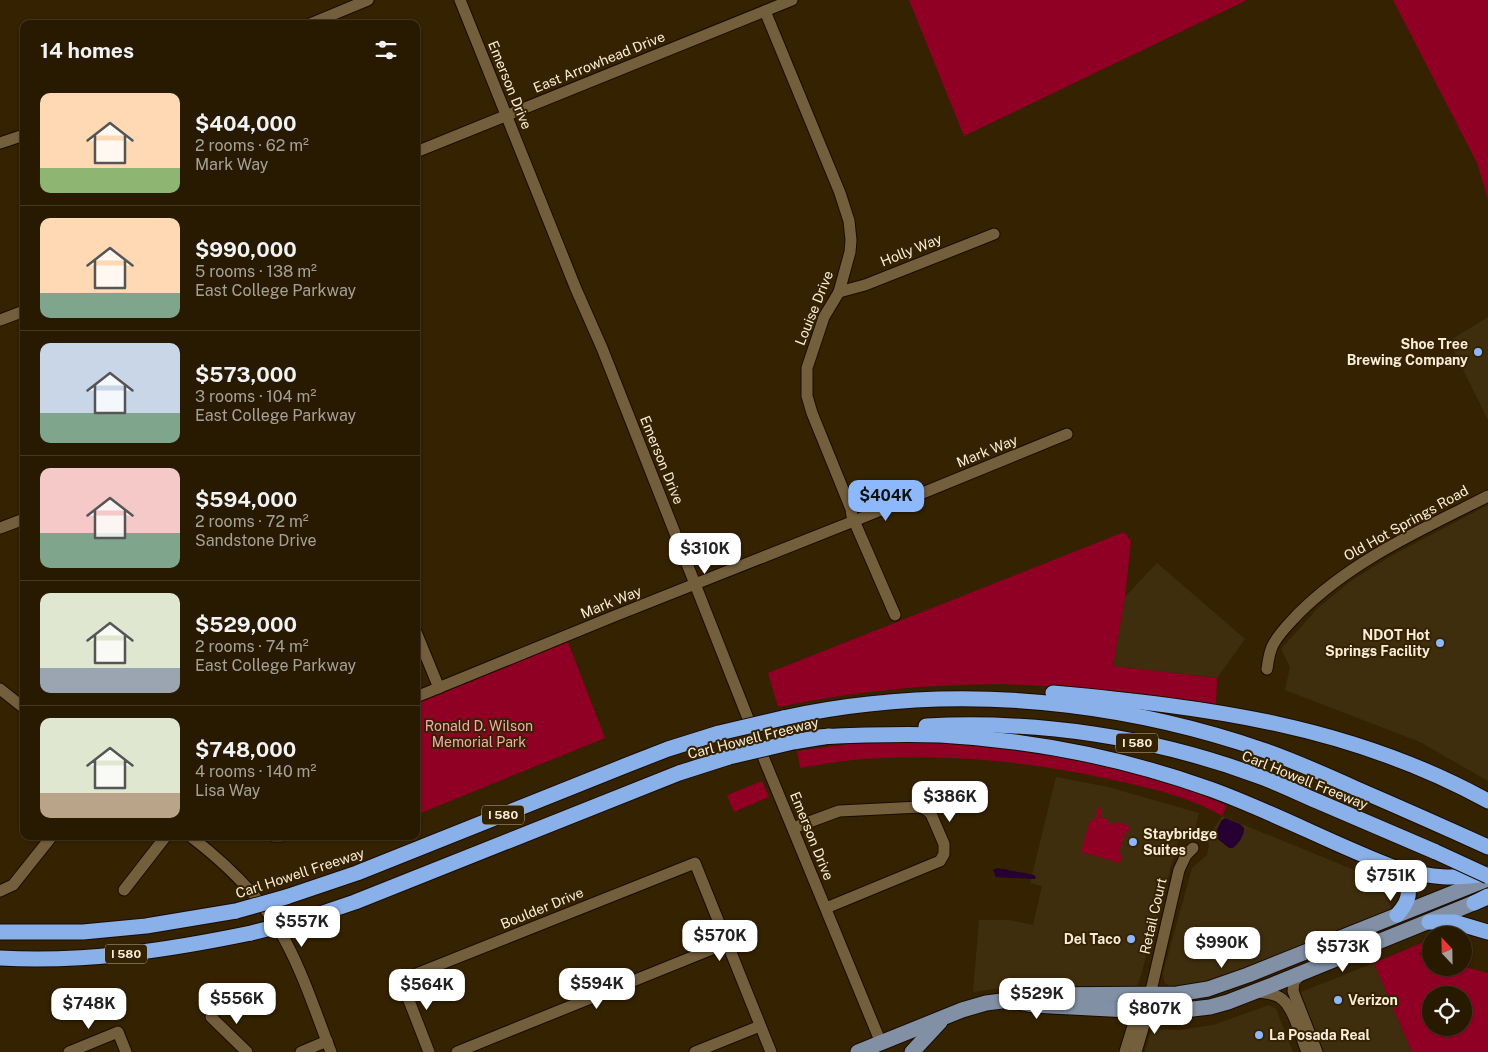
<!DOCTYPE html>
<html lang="en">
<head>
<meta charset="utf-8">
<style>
	body { margin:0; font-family:"Public Sans",sans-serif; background:#30230a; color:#f1f3f6; height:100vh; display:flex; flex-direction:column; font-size:19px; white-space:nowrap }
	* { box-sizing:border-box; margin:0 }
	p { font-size:16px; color:#a5a199 }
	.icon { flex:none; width:28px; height:28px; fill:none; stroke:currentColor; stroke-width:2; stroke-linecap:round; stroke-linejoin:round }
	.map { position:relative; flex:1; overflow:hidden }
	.details { position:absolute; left:20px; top:20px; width:400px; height:820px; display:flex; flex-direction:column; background:#281a00; border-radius:10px; box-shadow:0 1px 4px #0004,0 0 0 1px #443822 }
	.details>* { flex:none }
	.needle { width:32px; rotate:338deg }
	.buttons { position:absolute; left:1422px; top:926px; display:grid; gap:10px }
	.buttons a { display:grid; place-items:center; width:50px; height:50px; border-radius:50%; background:#281a00; box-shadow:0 1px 4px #0004,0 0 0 1px #443822; font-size:25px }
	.price { position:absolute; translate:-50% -42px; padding:0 11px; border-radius:10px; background:#fff; color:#222; font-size:16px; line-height:32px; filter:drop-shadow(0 1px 2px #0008) }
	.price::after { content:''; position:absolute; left:50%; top:30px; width:15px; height:11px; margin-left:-8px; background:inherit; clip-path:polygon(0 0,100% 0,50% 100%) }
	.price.selected { background:#8db9fc; color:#111 }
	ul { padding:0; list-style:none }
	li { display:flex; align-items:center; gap:15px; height:125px; padding:0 20px }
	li+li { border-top:1px solid #443822 }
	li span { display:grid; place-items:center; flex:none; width:140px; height:100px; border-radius:10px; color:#555 }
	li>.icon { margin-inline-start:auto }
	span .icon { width:60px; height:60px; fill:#fffc; stroke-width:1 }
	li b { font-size:21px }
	h2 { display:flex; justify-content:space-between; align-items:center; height:60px; padding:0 20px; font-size:21px }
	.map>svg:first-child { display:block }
	.built { fill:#3f2e0d }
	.green { fill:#900025; fill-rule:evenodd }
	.water { fill:#270032 }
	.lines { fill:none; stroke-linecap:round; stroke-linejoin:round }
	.minor-casing { stroke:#1a0c00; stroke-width:13 }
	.major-casing { stroke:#1a0c00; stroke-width:17 }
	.highway-casing { stroke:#1a0c00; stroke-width:17 }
	.minor { stroke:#745f3d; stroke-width:11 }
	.major { stroke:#8190a5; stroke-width:15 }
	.highway { stroke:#8ab0ea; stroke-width:15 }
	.highway-bridge-casing { stroke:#1a0c00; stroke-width:17; stroke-linecap:butt }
	.highway-bridge { stroke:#8ab0ea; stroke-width:15 }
	.poi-dot { fill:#8db9fc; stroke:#352200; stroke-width:2 }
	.labels { text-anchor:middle; stroke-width:4; stroke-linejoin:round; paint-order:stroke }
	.shield { fill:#352200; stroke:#beb099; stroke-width:1 }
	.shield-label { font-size:12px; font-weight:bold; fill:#f9edda }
	.street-label { font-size:14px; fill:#f9edda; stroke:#352200 }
	.poi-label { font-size:14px; font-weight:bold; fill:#f9edda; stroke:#352200; text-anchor:end }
	.park-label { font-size:14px; fill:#eeabac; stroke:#352200 }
</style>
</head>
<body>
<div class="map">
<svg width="1488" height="1052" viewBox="0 0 1488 1052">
	<rect width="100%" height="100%" fill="#352200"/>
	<g class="built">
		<path d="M1488,317V420L1449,341Z"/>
		<path d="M1488,505V781L1420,742L1285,690L1290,667L1281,649L1318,608L1351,581L1391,556Z"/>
		<path d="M1157,563L1245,639L1217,678L1113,666L1125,597Z"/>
		<path d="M1056,777L1108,787L1199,813L1194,832L1184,835L1178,841L1139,982L1135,988L1060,989L1026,987L1000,988L973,992L979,920H1009L1033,925L1042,886L1030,883Z"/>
		<path d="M1222,816L1374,878L1381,885L1393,912L1216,981L1171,988L1164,982L1163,973L1192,868L1207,855L1209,846L1207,839Z"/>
		<path d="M1374,963L1412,1052H1323L1301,998V992Z"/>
		<path d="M1269,1005L1276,1009L1293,1052H1145L1152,1029L1179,1030L1213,1025Z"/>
	</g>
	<g class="green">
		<path d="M909,0H1247L964,136Z"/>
		<path d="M1393,0H1488V199L1477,163Z"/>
		<path d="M1124,532L1131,541L1125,597L1113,666L1217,678L1216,705C1131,694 1045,681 959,685C898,687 838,695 778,707L768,673Z"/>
		<path d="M568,642L605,738L416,815V703Z"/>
		<path d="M915,742C998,745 1080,755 1159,781C1183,788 1205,795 1227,806L1222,816C1190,797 1154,789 1118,781C1035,762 950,753 865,759C843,760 822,765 800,768L797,751L849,744Z"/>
		<path d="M762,781L769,797L734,812L727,795Z"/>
		<path d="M1098,808L1102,809L1100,817L1107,819V822L1116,824L1117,822L1130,826L1128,833H1125L1119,853L1122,854L1120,863L1081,852L1090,820L1094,821Z"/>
		<path d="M1431,939V942L1419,954L1431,958V968L1464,967L1488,973V1052H1412L1374,963ZM1431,995H1464V1028H1431Z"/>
	</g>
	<g class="water">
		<path d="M1225,818L1240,824L1244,828C1245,835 1238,844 1233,848H1229L1214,836L1221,821Z"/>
		<path d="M998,868L1034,875L1036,877L1035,879L996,877L993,870Z"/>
	</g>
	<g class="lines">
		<g class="minor-casing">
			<g id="minor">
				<path d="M460,0L576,289L602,348L764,759L881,1043"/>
				<path d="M765,11L840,193L849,221L851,240L850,252L839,292L824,317L807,368V396L812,413L851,509L852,516L895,615"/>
				<path d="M310,24L368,0"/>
				<path d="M0,143L24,135"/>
				<path d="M416,152L792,0"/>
				<path d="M839,292L865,285L994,234"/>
				<path d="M0,320L24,311"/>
				<path d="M0,528L24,519"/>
				<path d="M416,632L439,688"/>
				<path d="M1267,669C1268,662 1269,654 1272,647C1277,635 1289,624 1298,614C1352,560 1421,530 1488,496"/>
				<path d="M0,689L24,708"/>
				<path d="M416,697L612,617L854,521L1067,434"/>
				<path d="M793,828L839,811L920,807L927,810L931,814L944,844V854L940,861L826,908"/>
				<path d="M190,836C224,862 255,891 278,928C301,966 315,1011 331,1052"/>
				<path d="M274,836H281"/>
				<path d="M124,890L166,836"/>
				<path d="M0,891L13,885L52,836"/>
				<path d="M1302,973L1294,982L1293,991L1317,1052"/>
				<path d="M1256,992C1264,993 1273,993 1279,997C1293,1004 1301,1038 1307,1052"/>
				<path d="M211,1017L247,1052"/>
				<path d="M69,1052L118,1032L126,1052"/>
				<path d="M301,1052L327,1041"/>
				<path d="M429,1052L401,980L695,863L771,1052"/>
				<path d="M457,1052L727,943"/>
				<path d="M695,1052L760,1026"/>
				<path d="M1125,1052L1138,1010L1143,1004"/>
				<path d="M1136,1052L1148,1011L1150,995L1179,870L1186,855L1193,848"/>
			</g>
		</g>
		<g class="major-casing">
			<g id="major">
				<path d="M1014,1001L1033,1005L1167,1012L1210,1007L1228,1002L1277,983L1486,898"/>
				<path d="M858,1052L962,1010L986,1003L1010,1000L1024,995L1177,994L1208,989L1248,975L1488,879"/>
				<path d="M912,1052L940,1022"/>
			</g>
		</g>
		<g class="highway-casing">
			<g id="highway">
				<path d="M1053,693C1207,707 1350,725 1488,801"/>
				<path d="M783,718C811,712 840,707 869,704C1001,689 1137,707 1263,750C1295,761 1326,775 1357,789C1401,808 1444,827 1488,847"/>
				<path d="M926,726C1037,720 1154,737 1258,776C1278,783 1298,793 1317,801C1357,818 1396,835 1436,852"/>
				<path d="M819,737C860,735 900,734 940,735C1032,740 1123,758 1210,789C1274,812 1334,845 1398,869C1434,878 1451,879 1488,874"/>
				<path d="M793,742L829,736"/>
				<path d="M1391,870C1412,884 1414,896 1397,915"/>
				<path d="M286,897L357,873L627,765L668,749L719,733"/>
				<path d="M1474,903L1488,896"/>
				<path d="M299,921L355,902L679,773L729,757"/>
				<path d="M1429,922H1454L1488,932"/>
				<path d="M0,932H83L146,926L236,911"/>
				<path d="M0,958C84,963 169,950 251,933"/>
			</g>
		</g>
		<use href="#minor" class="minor"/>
		<use href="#major" class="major"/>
		<use href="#highway" class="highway"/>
		<g class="highway-bridge-casing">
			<g id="highway-bridge">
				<path d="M719,733L783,718"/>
				<path d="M729,757L793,742"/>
				<path d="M1436,852L1488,876"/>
				<path d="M236,911L286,897"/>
				<path d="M251,933L299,921"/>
			</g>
		</g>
		<use href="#highway-bridge" class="highway-bridge"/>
	</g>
	<g class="poi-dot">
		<circle cx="1478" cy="352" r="5"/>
		<circle cx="1440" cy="643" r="5"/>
		<circle cx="1133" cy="842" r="5"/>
		<circle cx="1131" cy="939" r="5"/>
		<circle cx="1338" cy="1000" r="5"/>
		<circle cx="1259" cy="1035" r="5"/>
	</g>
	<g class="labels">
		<g class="shield">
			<rect x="1116" y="733.5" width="42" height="19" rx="4"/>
			<rect x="482" y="805.5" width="42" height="19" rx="4"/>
			<rect x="105" y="944.5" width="42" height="19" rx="4"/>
		</g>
		<g class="shield-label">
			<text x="1137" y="747">I 580</text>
			<text x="503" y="819">I 580</text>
			<text x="126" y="958">I 580</text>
		</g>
		<g class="street-label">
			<text transform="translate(599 62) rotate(-22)" y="5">East Arrowhead Drive</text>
			<text transform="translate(510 85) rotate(68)" y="5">Emerson Drive</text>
			<text transform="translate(911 250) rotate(-22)" y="5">Holly Way</text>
			<text transform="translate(814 308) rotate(-68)" y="5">Louise Drive</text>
			<text transform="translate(987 451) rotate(-22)" y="5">Mark Way</text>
			<text transform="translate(662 460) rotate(68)" y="5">Emerson Drive</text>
			<text transform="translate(1406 523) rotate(-29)" y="5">Old Hot Springs Road</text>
			<text transform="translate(611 602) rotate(-22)" y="5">Mark Way</text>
			<text transform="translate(753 738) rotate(-14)" y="5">Carl Howell Freeway</text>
			<text transform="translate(1305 780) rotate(22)" y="5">Carl Howell Freeway</text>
			<text transform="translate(812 836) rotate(68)" y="5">Emerson Drive</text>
			<text transform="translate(300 873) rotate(-18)" y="5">Carl Howell Freeway</text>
			<text transform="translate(542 908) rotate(-22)" y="5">Boulder Drive</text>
			<text transform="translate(1153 916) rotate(-77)" y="5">Retail Court</text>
		</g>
		<g class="poi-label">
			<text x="1468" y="349">Shoe Tree<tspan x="1468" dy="16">Brewing Company</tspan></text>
			<text x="1430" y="640">NDOT Hot<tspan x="1430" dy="16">Springs Facility</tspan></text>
			<text x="1143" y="839" text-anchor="start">Staybridge<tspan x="1143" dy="16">Suites</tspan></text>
			<text x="1121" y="944">Del Taco</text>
			<text x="1348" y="1005" text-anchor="start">Verizon</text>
			<text x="1269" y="1040" text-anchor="start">La Posada Real</text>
		</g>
		<g class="park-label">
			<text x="479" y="731">Ronald D. Wilson<tspan x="479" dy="16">Memorial Park</tspan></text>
		</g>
	</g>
</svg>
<div class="buttons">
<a><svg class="needle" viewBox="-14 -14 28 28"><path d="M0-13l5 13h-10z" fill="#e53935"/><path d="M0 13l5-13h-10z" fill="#a5a199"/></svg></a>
<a><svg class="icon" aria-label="locate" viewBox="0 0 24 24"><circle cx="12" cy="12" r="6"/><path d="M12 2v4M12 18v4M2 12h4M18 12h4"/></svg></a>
</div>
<b class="price selected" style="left:886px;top:522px">$404K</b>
<b class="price" style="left:705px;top:575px">$310K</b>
<b class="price" style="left:950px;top:823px">$386K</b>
<b class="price" style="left:1391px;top:902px">$751K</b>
<b class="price" style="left:302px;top:948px">$557K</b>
<b class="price" style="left:720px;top:962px">$570K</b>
<b class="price" style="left:1222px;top:969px">$990K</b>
<b class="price" style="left:1343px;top:973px">$573K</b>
<b class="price" style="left:597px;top:1010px">$594K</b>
<b class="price" style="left:427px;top:1011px">$564K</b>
<b class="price" style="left:1037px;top:1020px">$529K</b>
<b class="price" style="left:237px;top:1025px">$556K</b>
<b class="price" style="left:89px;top:1030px">$748K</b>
<b class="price" style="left:1155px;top:1035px">$807K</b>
<section class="details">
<h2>14 homes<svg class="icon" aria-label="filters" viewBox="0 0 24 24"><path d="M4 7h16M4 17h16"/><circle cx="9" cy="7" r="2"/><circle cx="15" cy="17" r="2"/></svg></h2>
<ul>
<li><span style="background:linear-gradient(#ffd9b3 75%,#8fb573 0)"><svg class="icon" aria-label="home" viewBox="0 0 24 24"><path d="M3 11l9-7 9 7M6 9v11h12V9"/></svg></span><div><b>$404,000</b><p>2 rooms · 62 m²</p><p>Mark Way</p></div></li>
<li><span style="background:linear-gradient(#ffd9b3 75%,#7fa58c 0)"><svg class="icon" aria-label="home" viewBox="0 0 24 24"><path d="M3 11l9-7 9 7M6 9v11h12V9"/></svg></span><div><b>$990,000</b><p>5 rooms · 138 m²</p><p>East College Parkway</p></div></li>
<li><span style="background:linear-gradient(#c9d6e8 70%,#7fa58c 0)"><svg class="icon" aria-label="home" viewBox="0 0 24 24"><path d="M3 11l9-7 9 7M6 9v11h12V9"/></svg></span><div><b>$573,000</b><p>3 rooms · 104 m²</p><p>East College Parkway</p></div></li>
<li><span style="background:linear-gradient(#f6c9c9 65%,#7fa58c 0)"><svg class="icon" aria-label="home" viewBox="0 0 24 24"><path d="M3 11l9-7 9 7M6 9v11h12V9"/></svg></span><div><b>$594,000</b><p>2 rooms · 72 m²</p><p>Sandstone Drive</p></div></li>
<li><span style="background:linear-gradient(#dfe7d0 75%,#9aa5b1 0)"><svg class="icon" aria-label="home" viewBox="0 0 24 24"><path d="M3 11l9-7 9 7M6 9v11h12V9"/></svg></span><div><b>$529,000</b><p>2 rooms · 74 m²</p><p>East College Parkway</p></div></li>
<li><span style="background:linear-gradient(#dfe7d0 75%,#b9a48a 0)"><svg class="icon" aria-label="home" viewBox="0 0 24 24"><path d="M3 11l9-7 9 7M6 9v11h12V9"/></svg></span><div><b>$748,000</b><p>4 rooms · 140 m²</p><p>Lisa Way</p></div></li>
</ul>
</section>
</div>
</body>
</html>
